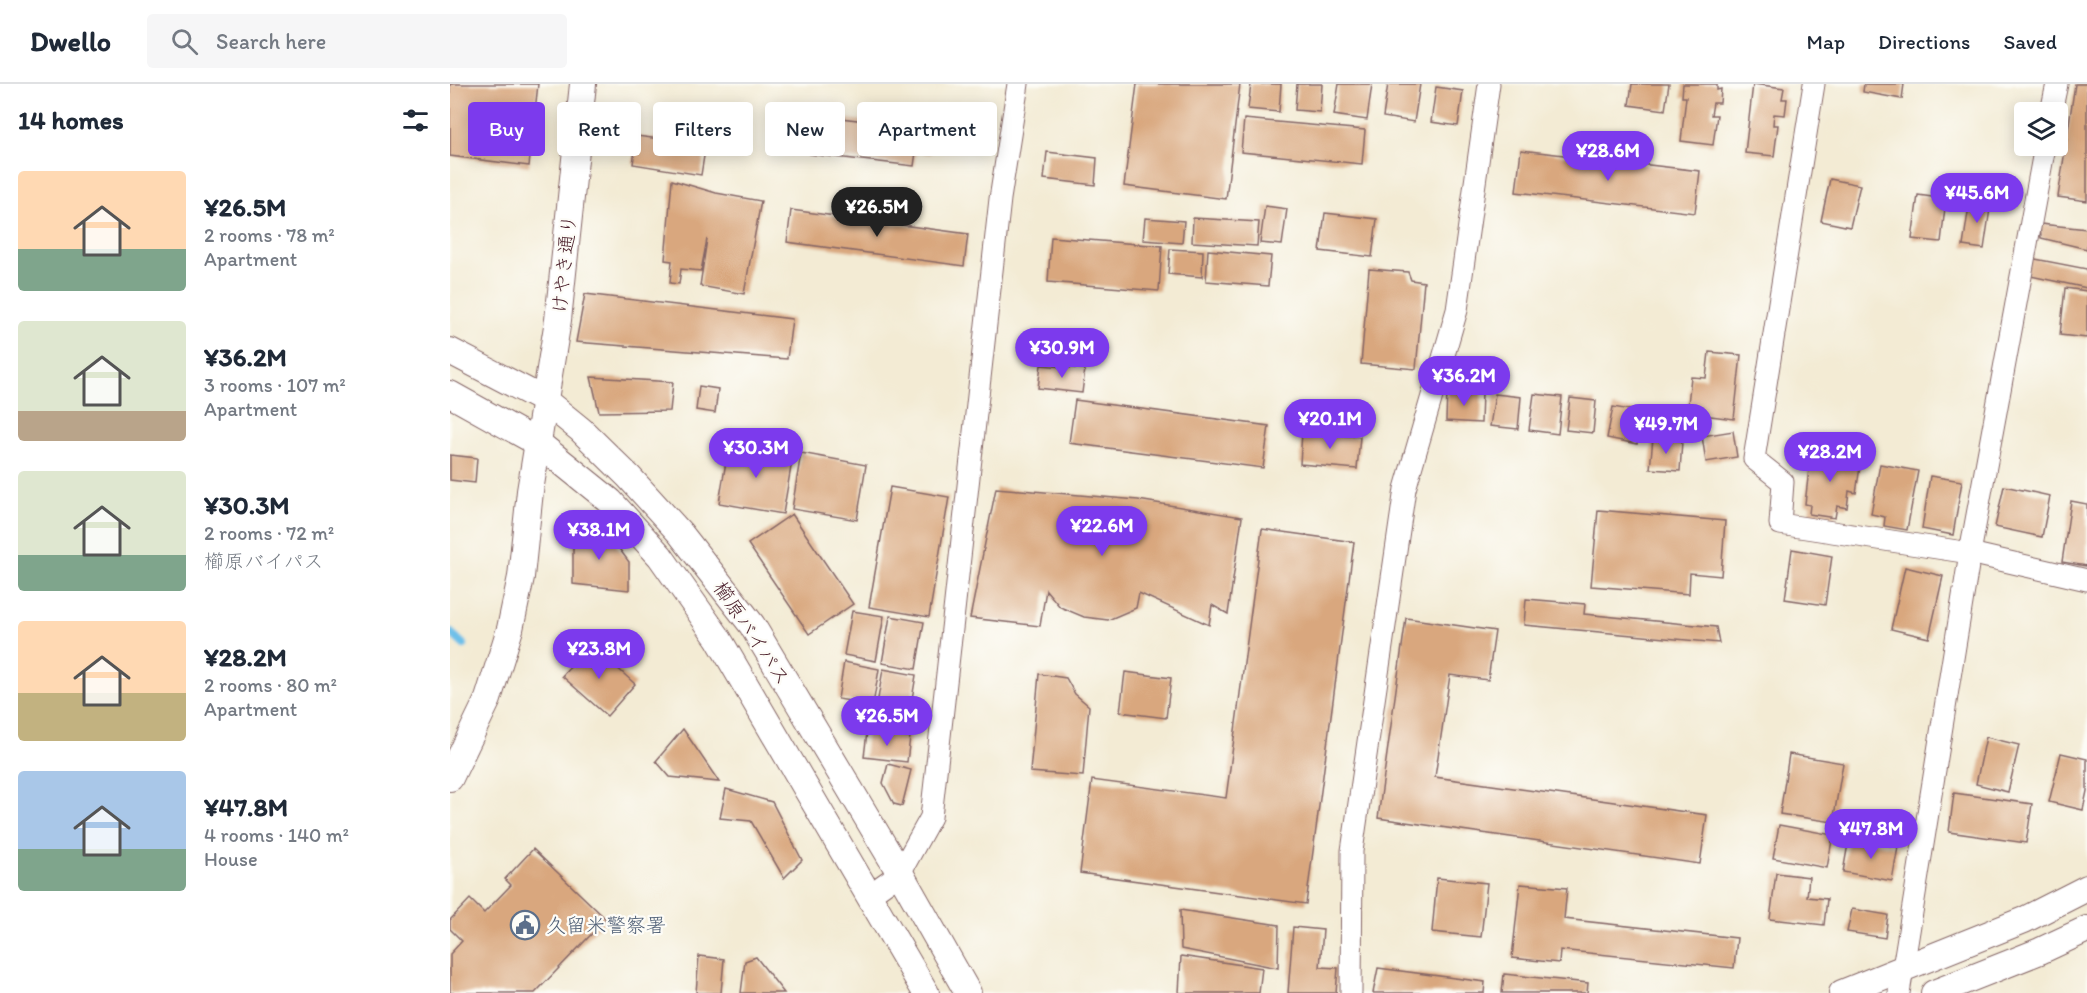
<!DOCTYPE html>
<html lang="en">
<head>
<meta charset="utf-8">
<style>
	body { margin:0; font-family:Itim,"Klee One",sans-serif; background:#f6f6f7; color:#1f2937; height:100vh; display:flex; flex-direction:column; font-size:22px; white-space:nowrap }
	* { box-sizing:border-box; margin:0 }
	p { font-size:20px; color:#747a83 }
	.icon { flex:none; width:33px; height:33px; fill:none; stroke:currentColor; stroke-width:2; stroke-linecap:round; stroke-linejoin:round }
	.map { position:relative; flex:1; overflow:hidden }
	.side { display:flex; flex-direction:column; background:#fff; width:450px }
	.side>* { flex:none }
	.hud { position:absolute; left:18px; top:18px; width:570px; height:54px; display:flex; gap:12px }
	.buttons { position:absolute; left:1564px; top:18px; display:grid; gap:12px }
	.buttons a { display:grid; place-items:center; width:54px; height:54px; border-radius:6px; background:#fff; box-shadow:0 3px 15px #0003; font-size:30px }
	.price { position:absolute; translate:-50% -51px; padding:0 14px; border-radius:21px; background:#7c3aed; color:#fff; font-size:20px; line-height:39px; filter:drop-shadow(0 2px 3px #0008) }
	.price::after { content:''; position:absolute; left:50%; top:36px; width:18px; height:14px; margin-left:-9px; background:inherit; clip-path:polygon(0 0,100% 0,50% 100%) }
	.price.selected { background:#222; color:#fff }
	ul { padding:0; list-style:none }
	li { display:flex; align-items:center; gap:18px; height:150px; padding:0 18px }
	li span { display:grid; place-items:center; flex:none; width:168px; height:120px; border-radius:6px; color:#555 }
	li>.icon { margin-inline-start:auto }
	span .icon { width:72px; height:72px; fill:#fffc; stroke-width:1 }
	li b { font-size:26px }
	h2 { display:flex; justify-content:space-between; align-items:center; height:72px; padding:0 18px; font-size:26px }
	.tag { padding:0 21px; border-radius:6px; background:#fff; box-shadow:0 3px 15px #0003; font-size:21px; line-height:54px }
	.tag.selected { background:#7c3aed; color:#fff }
	header { display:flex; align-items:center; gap:36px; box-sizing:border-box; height:84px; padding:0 30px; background:#fff; border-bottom:2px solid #e0e1e3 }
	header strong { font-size:28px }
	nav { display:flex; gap:33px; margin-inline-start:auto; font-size:21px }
	.search { width:420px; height:54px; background:#f6f6f7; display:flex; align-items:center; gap:15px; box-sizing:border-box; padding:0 21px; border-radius:6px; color:#747a83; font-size:22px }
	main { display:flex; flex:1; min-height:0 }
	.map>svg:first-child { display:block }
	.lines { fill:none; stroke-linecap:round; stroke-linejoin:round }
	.stream { stroke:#6dc0e9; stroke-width:8 }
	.building { fill:#d9a77e }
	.minor-casing { stroke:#856666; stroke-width:23 }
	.tertiary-casing { stroke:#856666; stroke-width:28 }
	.minor { stroke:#fff; stroke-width:21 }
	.tertiary { stroke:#fff; stroke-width:26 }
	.labels { text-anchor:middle; stroke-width:4.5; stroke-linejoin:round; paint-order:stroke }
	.street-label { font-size:20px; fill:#4a1f2b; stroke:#fdfcf7 }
	.service-label { font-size:20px; fill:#4e5e75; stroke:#fdfcf7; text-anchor:start }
</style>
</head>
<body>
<header>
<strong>Dwello</strong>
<div class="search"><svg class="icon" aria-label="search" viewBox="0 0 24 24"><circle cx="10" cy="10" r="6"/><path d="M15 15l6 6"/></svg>Search here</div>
<nav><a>Map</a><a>Directions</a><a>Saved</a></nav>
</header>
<main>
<section class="side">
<h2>14 homes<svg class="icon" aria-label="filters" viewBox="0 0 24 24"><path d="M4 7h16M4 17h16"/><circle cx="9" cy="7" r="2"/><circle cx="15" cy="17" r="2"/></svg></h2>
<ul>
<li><span style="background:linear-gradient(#ffd9b3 65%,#7fa58c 0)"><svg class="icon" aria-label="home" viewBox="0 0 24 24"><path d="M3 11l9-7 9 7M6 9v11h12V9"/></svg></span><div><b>¥26.5M</b><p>2 rooms · 78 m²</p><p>Apartment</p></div></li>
<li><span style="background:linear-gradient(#dfe7d0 75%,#b9a48a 0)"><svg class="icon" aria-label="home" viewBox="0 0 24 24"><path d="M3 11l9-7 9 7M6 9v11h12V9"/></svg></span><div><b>¥36.2M</b><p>3 rooms · 107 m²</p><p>Apartment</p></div></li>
<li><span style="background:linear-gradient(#dfe7d0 70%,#7fa58c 0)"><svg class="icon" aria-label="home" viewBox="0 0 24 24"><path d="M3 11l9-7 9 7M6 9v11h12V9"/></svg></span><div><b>¥30.3M</b><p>2 rooms · 72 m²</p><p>櫛原バイパス</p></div></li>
<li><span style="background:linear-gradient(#ffd9b3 60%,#c2b280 0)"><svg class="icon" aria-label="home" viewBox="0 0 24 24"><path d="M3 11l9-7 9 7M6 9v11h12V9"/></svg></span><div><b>¥28.2M</b><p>2 rooms · 80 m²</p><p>Apartment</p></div></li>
<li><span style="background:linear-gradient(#a9c7e8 65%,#7fa58c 0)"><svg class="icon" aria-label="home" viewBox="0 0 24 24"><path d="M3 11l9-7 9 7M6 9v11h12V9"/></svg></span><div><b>¥47.8M</b><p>4 rooms · 140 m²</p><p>House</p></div></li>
</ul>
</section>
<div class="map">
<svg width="1637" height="909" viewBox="0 0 1637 909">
	<rect width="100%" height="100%" fill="#fdfcf7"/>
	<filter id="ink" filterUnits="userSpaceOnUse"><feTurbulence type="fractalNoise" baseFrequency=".0167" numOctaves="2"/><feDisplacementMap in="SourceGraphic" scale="12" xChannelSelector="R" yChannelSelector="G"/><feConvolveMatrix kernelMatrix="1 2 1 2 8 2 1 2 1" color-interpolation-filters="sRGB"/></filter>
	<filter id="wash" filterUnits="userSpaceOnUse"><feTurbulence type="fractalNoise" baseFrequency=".008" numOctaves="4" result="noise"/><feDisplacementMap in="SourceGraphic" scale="24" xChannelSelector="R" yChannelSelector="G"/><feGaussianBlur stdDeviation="1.35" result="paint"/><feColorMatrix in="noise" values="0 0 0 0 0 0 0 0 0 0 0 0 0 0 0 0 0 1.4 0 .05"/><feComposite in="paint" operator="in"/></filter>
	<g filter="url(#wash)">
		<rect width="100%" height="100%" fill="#f3ebd4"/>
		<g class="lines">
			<path class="stream" d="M0,548L14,561"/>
		</g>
		<g id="blocks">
			<g class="building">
				<path d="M0,0H88L79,82L0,72Z"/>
				<path d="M687,0H790L776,115L674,102Z"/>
				<path d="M801,0H831L829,28L798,25Z"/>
				<path d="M847,0H872L870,28L845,26Z"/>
				<path d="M889,0H922L917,36L884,31Z"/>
				<path d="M938,0H970L964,38L933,33Z"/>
				<path d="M1182,0H1219L1215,26L1179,21Z"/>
				<path d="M1233,0H1267V6L1271,5L1270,19H1263L1261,31H1267L1263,61L1231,57L1236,13H1232Z"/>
				<path d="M1303,0L1334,4L1332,15H1337L1335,31L1324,30L1323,41H1328L1324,72L1295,69Z"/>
				<path d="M1414,0H1454L1452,15L1413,8Z"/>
				<path d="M1625,0H1637V117L1608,113Z"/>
				<path d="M986,3L1013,7L1008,42L981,38Z"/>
				<path d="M365,31L483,45L480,70L466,68L464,82L360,70Z"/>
				<path d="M794,35L915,46L912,80L791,68Z"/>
				<path d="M219,47L257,53L251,91L183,80L187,52L217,56Z"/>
				<path d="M1071,66L1250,87L1245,129L1066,108Z"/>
				<path d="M597,68L647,74L645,101L594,95Z"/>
				<path d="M1380,95L1410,101L1400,143L1371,137Z"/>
				<path d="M222,96L266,109L311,117L294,210L250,202L257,155L251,187L231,185L229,200L220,199L222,177L215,176Z"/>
				<path d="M1468,111L1496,115L1491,158L1462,155Z"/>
				<path d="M1520,115L1541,118L1534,165L1513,162Z"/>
				<path d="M815,122L837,125L832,161L810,159Z"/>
				<path d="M341,126L518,150L514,182L337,158Z"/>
				<path d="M875,129L927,135L922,173L870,167Z"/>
				<path d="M695,134L734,137L732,159L693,156Z"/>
				<path d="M743,134L809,138L807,162L742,158Z"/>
				<path d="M1590,140L1637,145V165L1591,154Z"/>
				<path d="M601,153L712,162L709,207L598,198Z"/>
				<path d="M720,165L753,167L752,193L718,190Z"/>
				<path d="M758,166L821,172L818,202L756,197Z"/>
				<path d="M1580,174L1637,185V204L1576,191Z"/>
				<path d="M919,185L958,188L961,196L974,198L966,285L911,280Z"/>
				<path d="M1615,204L1637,207V254L1610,251Z"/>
				<path d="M135,210L342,235L337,275L126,258Z"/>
				<path d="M1259,268L1291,271L1284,335L1237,329L1241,293L1256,294Z"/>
				<path d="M591,281L635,285L632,309L588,304Z"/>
				<path d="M141,293L223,298L220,327L149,328Z"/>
				<path d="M249,302L268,305L265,329L246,326Z"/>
				<path d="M997,307L1032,308L1031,339L996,337Z"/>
				<path d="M1045,310L1071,313L1068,345L1040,342Z"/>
				<path d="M1084,310L1112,313L1108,350L1079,346Z"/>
				<path d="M1120,314L1146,317L1143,349L1116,346Z"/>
				<path d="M625,316L819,342L813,384L619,359Z"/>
				<path d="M1163,323L1192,328L1187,360L1157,354Z"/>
				<path d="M1200,327L1229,329L1227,348L1198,346Z"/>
				<path d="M1283,347L1287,373L1256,378L1252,352Z"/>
				<path d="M852,348L910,353L907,385L850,380Z"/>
				<path d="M1203,354L1232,357L1230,387L1200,385Z"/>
				<path d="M279,360L343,371L333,430L269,419Z"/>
				<path d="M1355,368L1411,376L1406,409L1399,407L1397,424L1387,422L1385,434L1359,430L1360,421L1355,420L1359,385L1353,383Z"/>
				<path d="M351,369L416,381L407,436L342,425Z"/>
				<path d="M0,371L27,374L25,399L0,396Z"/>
				<path d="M1430,380L1468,387L1457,446L1434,442L1435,433L1421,430Z"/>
				<path d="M1480,392L1512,397L1503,451L1472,445Z"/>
				<path d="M1554,402L1600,412L1592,453L1545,443Z"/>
				<path d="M440,403L499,413L479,533L419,523Z"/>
				<path d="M546,404L688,416L792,433L778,530L762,521L759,541L689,509L686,524L658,536L634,533L610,523L596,506L590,542L520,534Z"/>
				<path d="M1621,417L1637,420V482L1612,478Z"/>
				<path d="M1148,426L1275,437L1271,492L1240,489L1239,510L1141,502Z"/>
				<path d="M342,430L403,520L359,550L298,460Z"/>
				<path d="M123,445L156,447L179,478V506L123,500Z"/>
				<path d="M812,445L904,458L856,820L630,789L642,696L776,714Z"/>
				<path d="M1342,465L1382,472L1375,521L1335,515Z"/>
				<path d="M1455,483L1493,492L1479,554L1441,545Z"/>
				<path d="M1076,515L1135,520L1134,530L1266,543L1269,559L1074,541Z"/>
				<path d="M402,527L434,532L426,577L394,571Z"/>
				<path d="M440,532L474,538L466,585L432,579Z"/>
				<path d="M956,534L1045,547L1038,596L1000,591L985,693L1257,731L1250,780L928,734Z"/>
				<path d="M141,560L185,600L157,632L112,592Z"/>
				<path d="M394,578L429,585L423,621L388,615Z"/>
				<path d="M433,585L466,591L460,627L427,621Z"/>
				<path d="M675,588L721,594L716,634L670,628Z"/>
				<path d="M589,590L616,594L625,610L639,622L633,692L580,688Z"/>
				<path d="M233,645L269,698L220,693L206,677Z"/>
				<path d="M417,648L460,653L457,678L414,673Z"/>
				<path d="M1536,653L1569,661L1558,708L1526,700Z"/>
				<path d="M1611,669L1637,675V707L1633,726L1599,718Z"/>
				<path d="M1339,670L1393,679L1383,738L1330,730Z"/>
				<path d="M438,680L461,686L452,722L444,720L433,699Z"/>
				<path d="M276,705L322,718L352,776L334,794L301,737L270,734Z"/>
				<path d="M1504,709L1582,720L1576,759L1499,748Z"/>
				<path d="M1329,741L1383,751L1377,784L1323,774Z"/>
				<path d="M1399,754L1448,763L1442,797L1393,788Z"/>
				<path d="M83,765L156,835L85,909H0V870L12,857L0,845V836L20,815L34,829L61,801L55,795Z"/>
				<path d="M1326,789L1359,793L1357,813L1377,815L1374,841L1320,835Z"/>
				<path d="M987,794L1037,799L1031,853L982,848Z"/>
				<path d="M1070,800L1117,804L1114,835L1287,854L1284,884L1110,866L1109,879L1062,874Z"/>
				<path d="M1402,825L1438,831L1435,854L1397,848Z"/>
				<path d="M730,826L829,841L828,884L731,865Z"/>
				<path d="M843,843L873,846L870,883L888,884L886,909H838Z"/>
				<path d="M249,872L274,875L271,909H246Z"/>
				<path d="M731,872L812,884L809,909H729Z"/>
				<path d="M306,873L334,909H291L295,877Z"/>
				<path d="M928,884L1035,898L1034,909H923Z"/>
				<path d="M1054,890L1138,899L1137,909H1052Z"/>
			</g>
		</g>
	</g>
	<g filter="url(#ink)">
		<use href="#blocks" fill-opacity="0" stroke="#856666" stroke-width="1.5"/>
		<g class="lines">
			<g class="minor-casing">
				<g id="minor">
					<path d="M1364,0L1304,375L1333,398L1330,440L1520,469L1637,496"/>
					<path d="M1601,28L1607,0"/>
					<path d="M419,811L450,789L481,733L550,115L568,0"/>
					<path d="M901,909L902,767L955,405L1007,226L1039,0"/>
					<path d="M1449,909L1520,469L1595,62"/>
				</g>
			</g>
			<g class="tertiary-casing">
				<g id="tertiary">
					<path d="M0,267L94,316L131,346L179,393L230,449L302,541L450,789L518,909"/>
					<path d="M0,310L88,359L160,417L210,472L268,554L476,909"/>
					<path d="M0,694L38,615L60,545L71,493L80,407L108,236L133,0"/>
					<path d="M1392,909L1574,836L1637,804"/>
					<path d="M1484,909L1590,867L1637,845"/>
				</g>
			</g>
			<use href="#minor" class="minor"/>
			<use href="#tertiary" class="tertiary"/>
		</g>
	</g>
	<defs>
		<g id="civic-ring" transform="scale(1.5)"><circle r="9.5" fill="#fdfcf7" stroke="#5c6f8a" stroke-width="1.5"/><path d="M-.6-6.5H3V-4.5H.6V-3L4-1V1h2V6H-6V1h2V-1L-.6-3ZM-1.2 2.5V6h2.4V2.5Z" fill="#5c6f8a"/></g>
	</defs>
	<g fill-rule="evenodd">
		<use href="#civic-ring" x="75" y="841"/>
	</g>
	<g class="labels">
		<g class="street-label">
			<text transform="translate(114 180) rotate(-84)" y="7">けやき通り</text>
			<text transform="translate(302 549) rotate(56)" y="7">櫛原バイパス</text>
		</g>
		<g class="service-label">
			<text x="96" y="848">久留米警察署</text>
		</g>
	</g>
</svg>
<div class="buttons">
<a><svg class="icon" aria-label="layers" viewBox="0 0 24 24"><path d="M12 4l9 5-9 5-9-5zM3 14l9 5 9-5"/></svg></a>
</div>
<b class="price" style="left:1158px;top:98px">¥28.6M</b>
<b class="price" style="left:1527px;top:140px">¥45.6M</b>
<b class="price selected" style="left:427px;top:154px">¥26.5M</b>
<b class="price" style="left:612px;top:295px">¥30.9M</b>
<b class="price" style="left:1014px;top:323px">¥36.2M</b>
<b class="price" style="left:880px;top:366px">¥20.1M</b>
<b class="price" style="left:1216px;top:371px">¥49.7M</b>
<b class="price" style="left:306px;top:395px">¥30.3M</b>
<b class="price" style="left:1380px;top:399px">¥28.2M</b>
<b class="price" style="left:652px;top:473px">¥22.6M</b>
<b class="price" style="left:149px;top:477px">¥38.1M</b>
<b class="price" style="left:149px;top:596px">¥23.8M</b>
<b class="price" style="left:437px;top:663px">¥26.5M</b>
<b class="price" style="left:1421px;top:776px">¥47.8M</b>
<div class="hud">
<a class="tag selected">Buy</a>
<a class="tag">Rent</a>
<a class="tag">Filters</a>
<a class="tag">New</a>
<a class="tag">Apartment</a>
</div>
</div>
</main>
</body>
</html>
